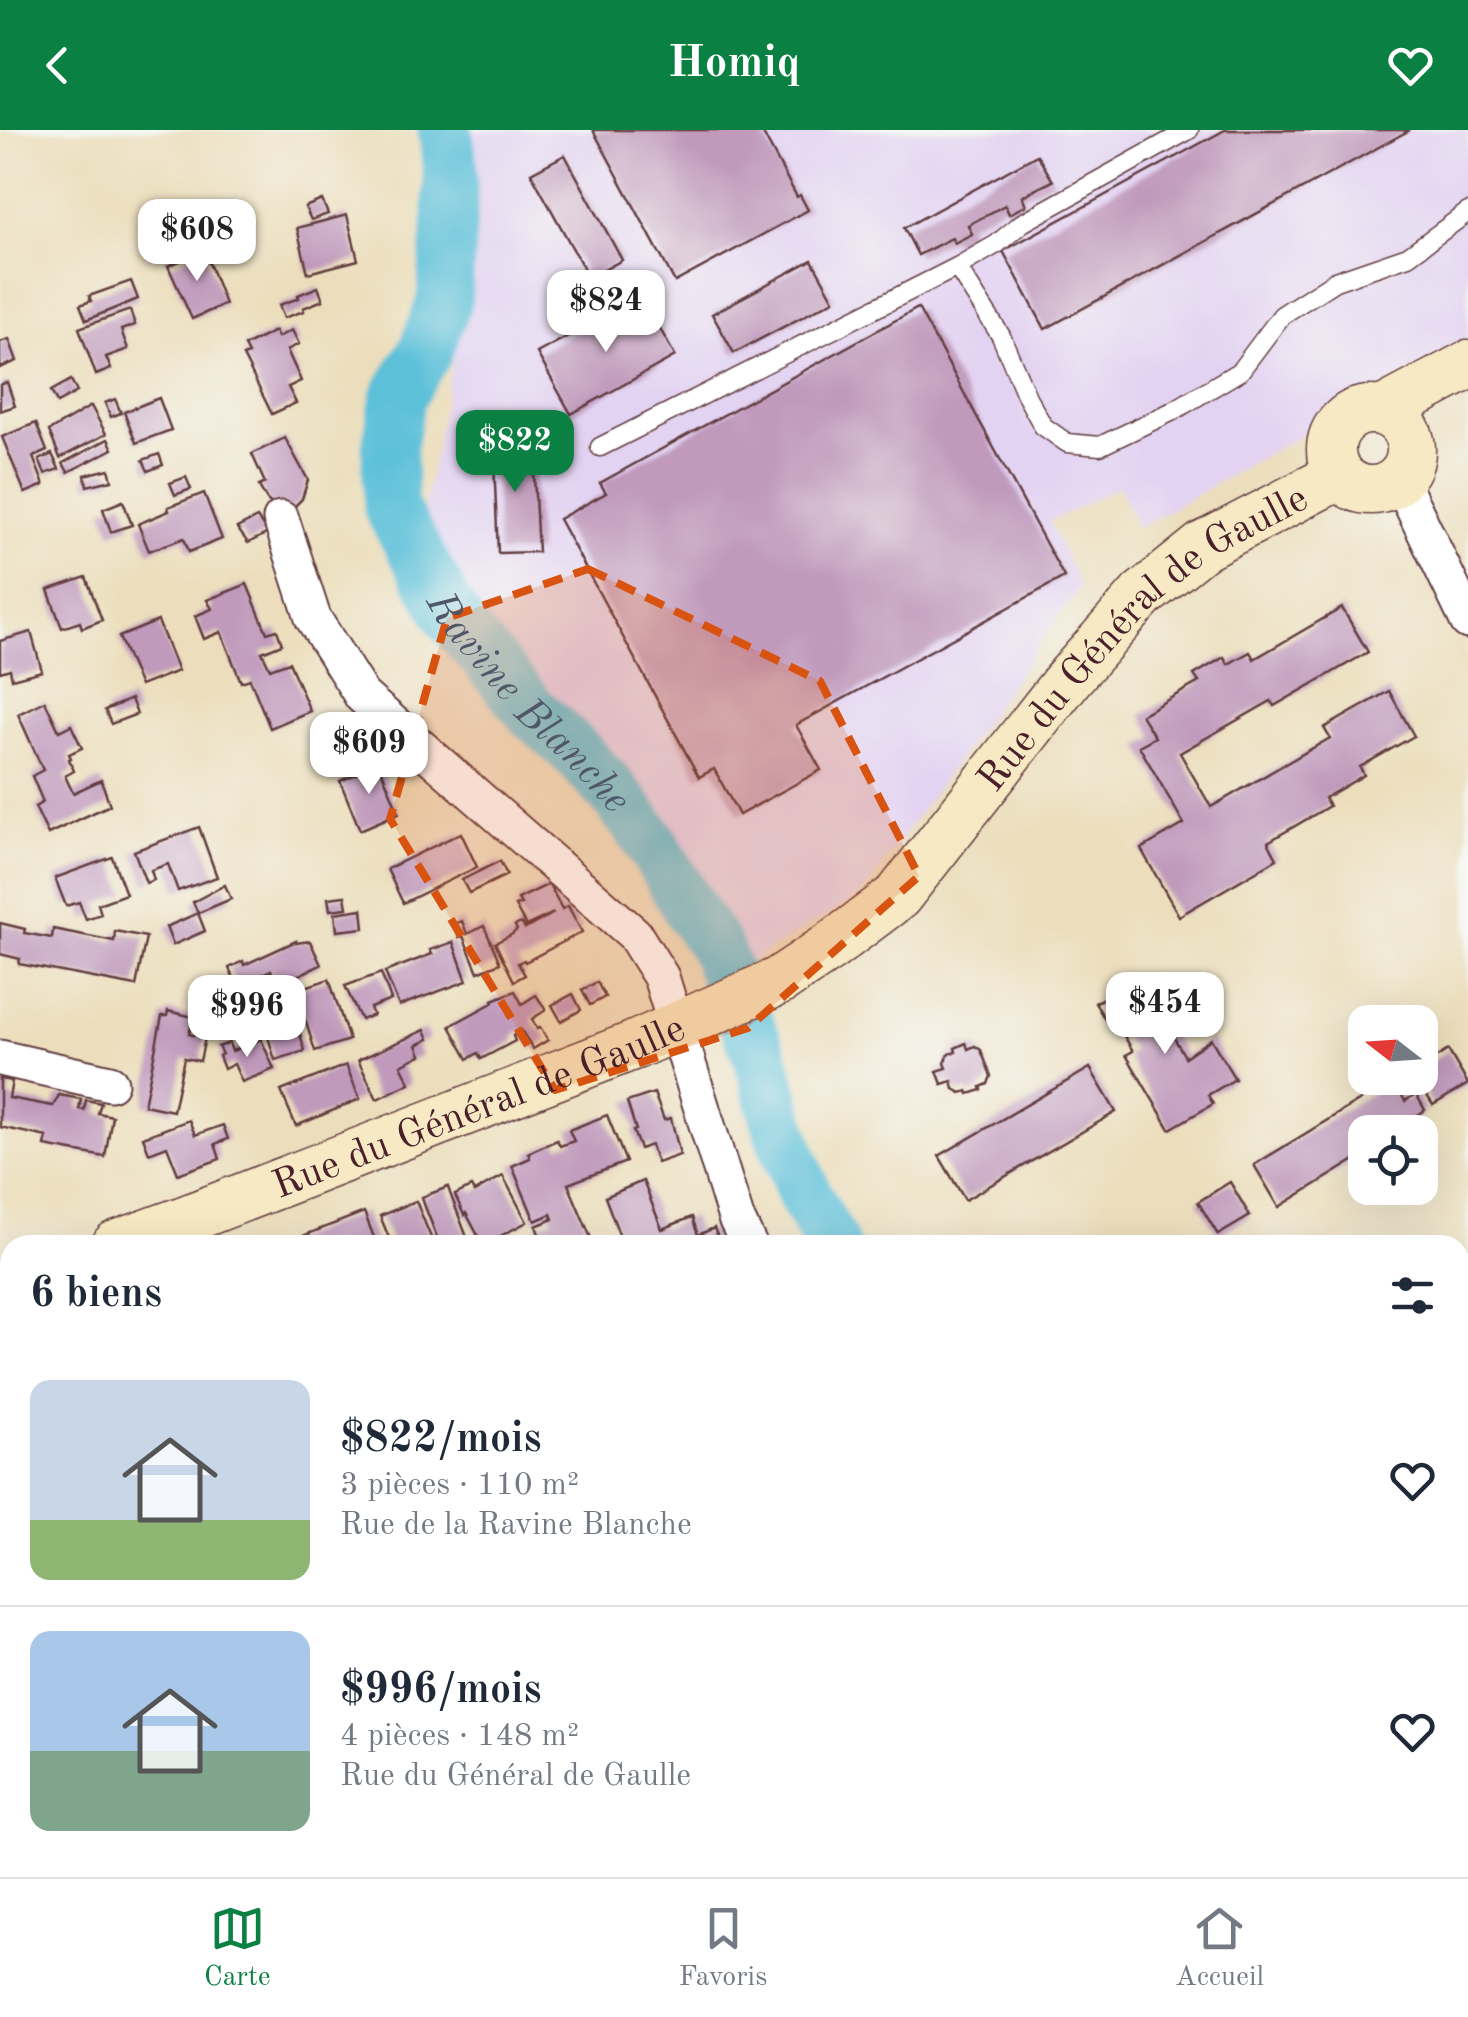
<!DOCTYPE html>
<html lang="fr">
<head>
<meta charset="utf-8">
<style>
	body { margin:0; font-family:"Old Standard TT",serif; background:#f6f6f7; color:#1f2937; height:100vh; display:flex; flex-direction:column; font-size:38px; white-space:nowrap }
	* { box-sizing:border-box; margin:0 }
	p { font-size:32px; color:#747a83 }
	.icon { flex:none; width:55px; height:55px; fill:none; stroke:currentColor; stroke-width:2; stroke-linecap:round; stroke-linejoin:round }
	.map { position:relative; flex:1; overflow:hidden }
	.side { position:absolute; left:0px; top:1105px; width:1470px; height:642px; display:flex; flex-direction:column; background:#fff; border-radius:30px 30px 0 0; box-shadow:0 10px 40px #0002 }
	.side>* { flex:none }
	.needle { width:65px; rotate:287deg }
	.fabs { position:absolute; left:1348px; top:875px; display:grid; gap:20px }
	.fabs a { display:grid; place-items:center; width:90px; height:90px; border-radius:20px; background:#fff; box-shadow:0 10px 40px #0002; font-size:50px }
	.price { position:absolute; translate:-50% -85px; padding:0 22px; border-radius:20px; background:#fff; color:#222; font-size:32px; line-height:65px; filter:drop-shadow(0 2px 5px #0008) }
	.price::after { content:''; position:absolute; left:50%; top:60px; width:30px; height:22px; margin-left:-15px; background:inherit; clip-path:polygon(0 0,100% 0,50% 100%) }
	.price.current { background:#0b8043; color:#fff }
	ul { padding:0; list-style:none }
	li { display:flex; align-items:center; gap:30px; height:250px; padding:0 30px }
	li+li { border-top:2px solid #e0e1e3 }
	li span { display:grid; place-items:center; flex:none; width:280px; height:200px; border-radius:20px; color:#555 }
	li>.icon { margin-inline-start:auto }
	span .icon { width:120px; height:120px; fill:#fffc; stroke-width:1 }
	li b { font-size:42px }
	h2 { display:flex; justify-content:space-between; align-items:center; height:120px; padding:0 30px; font-size:42px }
	header { display:flex; justify-content:space-between; align-items:center; height:130px; padding:0 30px; background:#0b8043; color:#fff; font-size:45px; font-weight:600 }
	.tab-bar { display:flex; justify-content:space-around; align-items:center; height:140px; border-top:2px solid #e0e1e3; background:#fff; font-size:28px; color:#747a83 }
	.tab-bar a { display:grid; justify-items:center; gap:5px }
	.tab-bar .current { color:#0b8043 }
	.map>svg:first-child { display:block }
	.built { fill:#e3d3f2 }
	.lines { fill:none; stroke-linecap:round; stroke-linejoin:round }
	.river { stroke:#5bc0d9; stroke-width:55 }
	.building { fill:#c099bb }
	.lane-casing { stroke:#623c41; stroke-width:21 }
	.street-casing { stroke:#623c41; stroke-width:39 }
	.secondary-casing { stroke:#623c41; stroke-width:51 }
	.lane { stroke:#fff; stroke-width:18 }
	.street { stroke:#fff; stroke-width:35 }
	.secondary { stroke:#f6e9c3; stroke-width:48 }
	.marked { fill:#d8530f; fill-opacity:0.2; stroke:#d8530f; stroke-width:8; stroke-dasharray:20 12; stroke-linejoin:round }
	.labels { text-anchor:middle; stroke-width:8; stroke-linejoin:round; paint-order:stroke }
	.street-label { font-size:40px; fill:#4a1f2b; stroke:#f6f6f2 }
	.water-label { font-size:42px; font-style:italic; fill:#505768; stroke:#f6f6f2 }
</style>
</head>
<body>
<header><svg class="icon" aria-label="back" viewBox="0 0 24 24"><path d="M15 5l-7 7 7 7"/></svg>Homiq<svg class="icon" aria-label="heart" viewBox="0 0 24 24"><path d="M12 20l-8-8c-3-5 5-10 8-4 3-6 11-1 8 4z"/></svg></header>
<div class="map">
<svg width="1468" height="1747" viewBox="0 0 1468 1747">
	<rect width="100%" height="100%" fill="#f6f6f2"/>
	<filter id="ink" filterUnits="userSpaceOnUse"><feTurbulence type="fractalNoise" baseFrequency=".01" numOctaves="2"/><feDisplacementMap in="SourceGraphic" scale="20" xChannelSelector="R" yChannelSelector="G"/><feConvolveMatrix kernelMatrix="1 2 1 2 8 2 1 2 1" color-interpolation-filters="sRGB"/></filter>
	<filter id="wash" filterUnits="userSpaceOnUse"><feTurbulence type="fractalNoise" baseFrequency=".0048" numOctaves="4" result="noise"/><feDisplacementMap in="SourceGraphic" scale="40" xChannelSelector="R" yChannelSelector="G"/><feGaussianBlur stdDeviation="2.25" result="paint"/><feColorMatrix in="noise" values="0 0 0 0 0 0 0 0 0 0 0 0 0 0 0 0 0 1.4 0 .05"/><feComposite in="paint" operator="in"/></filter>
	<g filter="url(#wash)">
		<rect width="100%" height="100%" fill="#ecdebc"/>
		<path class="built" d="M465,0H1468V209L1138,398L1119,356L1049,392L1080,457L862,764L746,834L650,677L495,509L422,387L463,176L474,27Z"/>
		<g class="lines">
			<g class="river">
				<path id="s1" d="M445,0L450,35V84L444,172L425,222L398,267L389,318L391,378L453,489L532,582L577,623L618,668L648,708L694,786L714,815L760,925L783,1007L804,1064L832,1115"/>
				<path d="M972,1738L975,1747"/>
			</g>
		</g>
		<g id="blocks">
			<g class="building">
				<path d="M593,0H761L797,67L800,65L808,80L675,152Z"/>
				<path d="M1225,0H1410L1045,199L1003,121Z"/>
				<path d="M565,25L622,130L589,148L531,43Z"/>
				<path d="M1037,25L1053,51L1022,66L1026,75L1009,84L1005,75L968,95L972,104L954,113L952,108L918,125L904,98Z"/>
				<path d="M322,70L328,84L311,90L305,77Z"/>
				<path d="M347,85L358,130L308,143L297,98Z"/>
				<path d="M204,120L225,174L192,189L168,136Z"/>
				<path d="M812,130L834,170L734,223L712,184Z"/>
				<path d="M131,151L138,169L86,190L80,175L91,171L89,166Z"/>
				<path d="M318,157L323,170L303,178L304,181L284,188L279,175L299,168L298,165Z"/>
				<path d="M642,166L675,226L571,284L537,223Z"/>
				<path d="M918,178L1064,447L796,595L821,640L739,685L714,639L699,647L559,389L606,363L600,353Z"/>
				<path d="M130,180L135,195L121,200L128,219L106,227L111,239L96,245L79,198Z"/>
				<path d="M292,200L299,214L287,220L301,251L288,257L296,273L272,284L243,226L248,224L244,216L275,201L278,207Z"/>
				<path d="M9,209L17,231L0,238V212Z"/>
				<path d="M71,250L77,262L57,273L51,261Z"/>
				<path d="M7,252L15,276L0,281V255Z"/>
				<path d="M159,268L171,300L136,313L124,282Z"/>
				<path d="M115,269L121,283L111,287L105,273Z"/>
				<path d="M91,276L106,304L60,328L49,301Z"/>
				<path d="M36,293L47,321L33,327L44,355L25,363L2,307Z"/>
				<path d="M532,307L538,422L498,423L493,308Z"/>
				<path d="M285,308L308,350L302,369L291,380L277,379L267,370L259,356L265,353L252,324Z"/>
				<path d="M108,309L113,319L68,342L63,333Z"/>
				<path d="M52,324L59,339L45,344L39,330Z"/>
				<path d="M159,324L163,335L148,341L143,330Z"/>
				<path d="M109,339L112,350L87,356L85,345Z"/>
				<path d="M186,347L191,359L175,365L170,353Z"/>
				<path d="M204,363L222,409L189,422L184,408L149,421L138,394L169,381L168,377Z"/>
				<path d="M123,371L132,395L111,402L103,379Z"/>
				<path d="M257,388L268,403L248,413L237,398Z"/>
				<path d="M86,447L102,490L82,498L80,492L62,498L48,460Z"/>
				<path d="M247,454L267,503L277,500L282,514L262,522L270,539L289,532L310,581L270,598L250,549L241,552L221,502L204,509L195,486L212,479L207,470Z"/>
				<path d="M1342,478L1368,522L1274,576L1271,571L1180,623L1211,677L1330,608L1324,598L1389,561L1414,606L1360,637L1364,645L1325,668L1329,676L1268,712L1277,729L1179,786L1141,719L1184,694L1139,616L1155,607L1141,585L1199,552L1194,545L1224,527L1228,534L1250,522L1254,529Z"/>
				<path d="M158,491L178,541L140,556L119,507Z"/>
				<path d="M31,502L42,541L12,549L10,539L0,542V511Z"/>
				<path d="M131,569L137,584L111,594L105,580Z"/>
				<path d="M45,571L59,601L71,595L82,618L69,624L71,628L69,629L74,641L65,646L73,663L101,650L110,675L48,704L35,677L43,672L32,646L43,640L18,584Z"/>
				<path d="M379,634L399,683L360,700L340,651Z"/>
				<path d="M199,697L217,747L178,761L168,734L151,740L154,750L146,753L134,721Z"/>
				<path d="M461,703L477,737L403,773L387,739Z"/>
				<path d="M112,727L126,764L98,774L101,784L86,789L79,772L66,776L55,748Z"/>
				<path d="M500,731L507,745L469,763L462,750Z"/>
				<path d="M549,754L562,779L568,776L582,802L525,832L524,830L518,833L525,845L514,851L495,813L511,805L517,800L515,796L521,793L525,799L554,783L526,796L515,776L521,774L518,769Z"/>
				<path d="M225,755L231,769L198,783L193,772Z"/>
				<path d="M345,766L347,778L330,780L328,768Z"/>
				<path d="M362,779L364,798L337,801L335,783Z"/>
				<path d="M198,783L205,801L173,815L166,797Z"/>
				<path d="M462,791L467,804L484,796L500,833L478,842L463,806L459,807L453,794Z"/>
				<path d="M0,793L25,799L24,803L52,808L53,799L114,811L115,801L146,807L136,856L19,834L20,829L0,824Z"/>
				<path d="M296,811V813L310,811L321,835L277,855L271,840L237,856L229,838L243,831L244,835Z"/>
				<path d="M453,812L467,851L399,876L385,842L432,824L430,820Z"/>
				<path d="M381,843L391,870L370,878L373,885L361,890L345,856Z"/>
				<path d="M1138,847L1152,870L1144,874L1161,904L1169,899L1185,927L1211,909L1235,949L1208,965L1213,974L1170,999L1126,925L1133,921L1116,892L1109,896L1095,873Z"/>
				<path d="M329,849L349,910L315,921L296,860Z"/>
				<path d="M597,852L605,867L590,875L582,860Z"/>
				<path d="M515,861L522,874L536,865L546,880L532,889L537,899L540,897L548,910L533,919L521,900L513,906L515,911L481,929L478,923L468,929L450,896L494,872L493,870Z"/>
				<path d="M573,864L581,880L561,891L552,875Z"/>
				<path d="M290,870L305,921L275,930L260,880Z"/>
				<path d="M168,881L193,887L189,904L205,908L200,931L184,928L173,981L144,975L162,886H167Z"/>
				<path d="M425,900L429,909L417,915L421,925L401,935L410,953L377,969L358,930Z"/>
				<path d="M261,909L274,939L242,952L234,934L224,939L219,926L222,924L218,917L229,913L232,921Z"/>
				<path d="M966,913L968,919L975,916L981,920L991,946L988,954L981,957L982,960L969,964L968,961L961,963L954,959L952,951L942,954L937,941L947,938L945,933L949,924L956,922L955,918Z"/>
				<path d="M1448,920L1468,954L1433,975L1416,948H1420V938Z"/>
				<path d="M346,935L360,969L296,996L281,961Z"/>
				<path d="M1090,938L1116,982L965,1070L939,1026Z"/>
				<path d="M0,949L12,951L9,968L53,976L59,965L81,969L79,979L84,980L86,970L101,973L98,983L112,986L105,1027L45,1016L47,1007L0,997Z"/>
				<path d="M1393,950L1405,971L1416,964L1425,980L1415,987L1418,992L1401,1002H1365V1024L1279,1077L1254,1035Z"/>
				<path d="M654,963L664,990L671,988L680,1025L657,1033L651,1015L640,1019L633,1001L636,1000L627,972Z"/>
				<path d="M607,985L626,1032L568,1054L594,1115H543L536,1096L553,1089L551,1084L535,1091L512,1036L530,1028L528,1023L541,1017L557,1010L560,1016L574,1011L569,1000Z"/>
				<path d="M189,990L195,1005L223,995L228,1009L215,1014L220,1029L178,1044L167,1016L149,1023L143,1007Z"/>
				<path d="M503,1046L527,1092L483,1115L466,1083L464,1085L455,1065L471,1057L474,1062Z"/>
				<path d="M643,1051L662,1099L692,1087L698,1105L714,1098L721,1115H640L638,1109L623,1115L605,1067Z"/>
				<path d="M1230,1052L1250,1086L1218,1105L1198,1072Z"/>
				<path d="M448,1057L450,1063L470,1115H440L424,1074L422,1067Z"/>
				<path d="M416,1071L434,1115H392L380,1086Z"/>
				<path d="M364,1082L377,1115H281L308,1104Z"/>
				<path d="M1468,1186V1252L1460,1256V1190Z"/>
				<path d="M1460,1400L1468,1415V1438L1463,1441L1467,1449L1460,1453Z"/>
				<path d="M0,1544L10,1568V1585L0,1589Z"/>
				<path d="M1468,1555V1596H1466L1460,1557Z"/>
				<path d="M329,1738H352L353,1747H341L340,1745L331,1747Z"/>
				<path d="M373,1738H418L420,1747H376Z"/>
			</g>
		</g>
	</g>
	<g filter="url(#ink)">
		<use href="#blocks" fill-opacity="0" stroke="#623c41" stroke-width="2.5"/>
		<g class="lines">
			<g class="lane-casing">
				<g id="lane">
					<path d="M1189,0L1022,93L997,114L957,137L1001,206L1027,267L1043,296L1067,313L1100,316L1173,281L1240,241L1282,185L1335,151L1408,126L1468,82"/>
					<path d="M600,317L957,137"/>
				</g>
			</g>
			<g class="street-casing">
				<g id="street">
					<path d="M1399,348L1468,491"/>
					<path d="M281,389L313,488L362,566L634,804L661,847L736,1088L749,1115"/>
					<path d="M0,928L110,953"/>
					<path d="M0,1386L10,1409"/>
					<path d="M158,1738L162,1747"/>
					<path d="M880,1738L881,1747"/>
				</g>
			</g>
			<g class="secondary-casing">
				<g id="secondary">
					<circle cx="1371" cy="320" r="40"/>
					<path d="M1382,281L1468,235"/>
					<path id="s2" d="M116,1115L182,1091L635,915L779,851L830,817L898,766L1068,549L1142,465L1203,416L1330,350L1345,351"/>
					<path d="M0,1163L10,1159"/>
				</g>
			</g>
			<use href="#lane" class="lane"/>
			<use href="#street" class="street"/>
			<use href="#secondary" class="secondary"/>
		</g>
	</g>
	<path class="marked" d="M588,439L820,551L919,746L748,898L555,960L390,689L447,488Z"/>
	<g class="labels">
		<g class="street-label">
			<text dy="14" stroke="none"><textPath href="#s2" startOffset="1220">Rue du Général de Gaulle</textPath></text>
			<text dy="14" stroke="none"><textPath href="#s2" startOffset="388">Rue du Général de Gaulle</textPath></text>
		</g>
		<g class="water-label">
			<text dy="15" stroke="none"><textPath href="#s1" startOffset="630">Ravine Blanche</textPath></text>
		</g>
	</g>
</svg>
<div class="fabs">
<a><svg class="needle" viewBox="-14 -14 28 28"><path d="M0-13l5 13h-10z" fill="#e53935"/><path d="M0 13l5-13h-10z" fill="#747a83"/></svg></a>
<a><svg class="icon" aria-label="locate" viewBox="0 0 24 24"><circle cx="12" cy="12" r="6"/><path d="M12 2v4M12 18v4M2 12h4M18 12h4"/></svg></a>
</div>
<b class="price" style="left:197px;top:154px">$608</b>
<b class="price" style="left:606px;top:225px">$824</b>
<b class="price current" style="left:515px;top:365px">$822</b>
<b class="price" style="left:369px;top:667px">$609</b>
<b class="price" style="left:1165px;top:927px">$454</b>
<b class="price" style="left:247px;top:930px">$996</b>
<section class="side">
<h2>6 biens<svg class="icon" aria-label="filters" viewBox="0 0 24 24"><path d="M4 7h16M4 17h16"/><circle cx="9" cy="7" r="2"/><circle cx="15" cy="17" r="2"/></svg></h2>
<ul>
<li><span style="background:linear-gradient(#c9d6e8 70%,#8fb573 0)"><svg class="icon" aria-label="home" viewBox="0 0 24 24"><path d="M3 11l9-7 9 7M6 9v11h12V9"/></svg></span><div><b>$822/mois</b><p>3 pièces · 110 m²</p><p>Rue de la Ravine Blanche</p></div><svg class="icon" aria-label="heart" viewBox="0 0 24 24"><path d="M12 20l-8-8c-3-5 5-10 8-4 3-6 11-1 8 4z"/></svg></li>
<li><span style="background:linear-gradient(#a9c7e8 60%,#7fa58c 0)"><svg class="icon" aria-label="home" viewBox="0 0 24 24"><path d="M3 11l9-7 9 7M6 9v11h12V9"/></svg></span><div><b>$996/mois</b><p>4 pièces · 148 m²</p><p>Rue du Général de Gaulle</p></div><svg class="icon" aria-label="heart" viewBox="0 0 24 24"><path d="M12 20l-8-8c-3-5 5-10 8-4 3-6 11-1 8 4z"/></svg></li>
</ul>
</section>
</div>
<nav class="tab-bar">
<a class="current"><svg class="icon" aria-label="map" viewBox="0 0 24 24"><path d="M3 6l6-2 6 2 6-2v14l-6 2-6-2-6 2zM9 4v14M15 6v14"/></svg>Carte</a>
<a><svg class="icon" aria-label="saved" viewBox="0 0 24 24"><path d="M7 4h10v16l-5-4-5 4z"/></svg>Favoris</a>
<a><svg class="icon" aria-label="home" viewBox="0 0 24 24"><path d="M3 11l9-7 9 7M6 9v11h12V9"/></svg>Accueil</a>
</nav>
</body>
</html>
